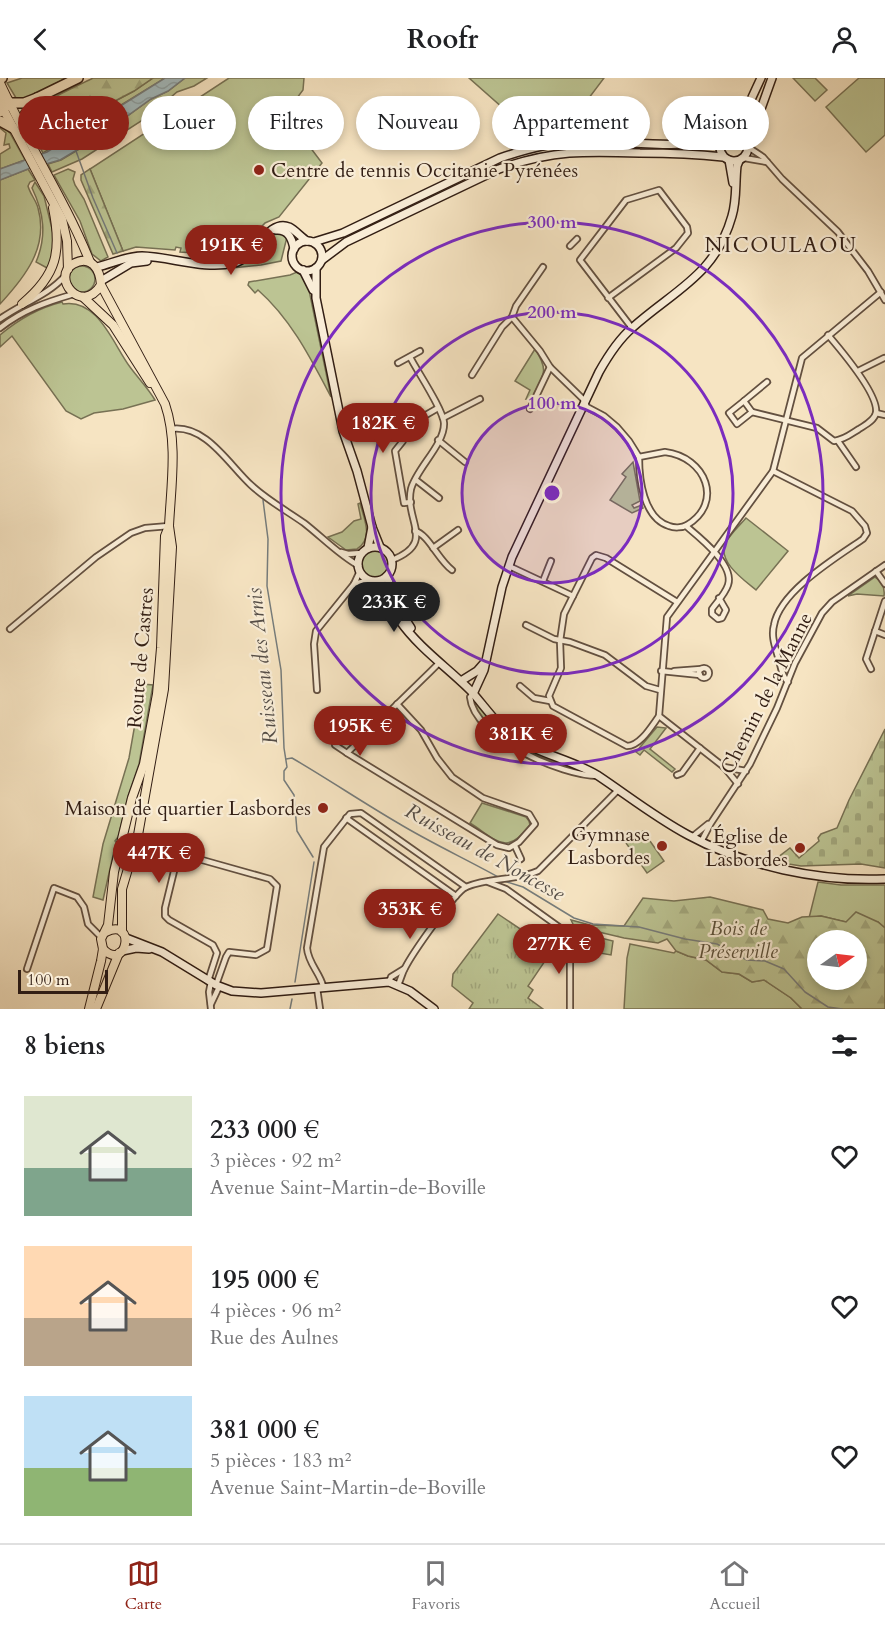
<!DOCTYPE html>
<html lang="fr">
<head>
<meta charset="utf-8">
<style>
	body { margin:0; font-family:Cardo,serif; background:#f2f2f2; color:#202124; height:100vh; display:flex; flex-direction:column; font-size:22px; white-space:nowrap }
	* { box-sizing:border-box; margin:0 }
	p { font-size:20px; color:#757577 }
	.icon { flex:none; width:33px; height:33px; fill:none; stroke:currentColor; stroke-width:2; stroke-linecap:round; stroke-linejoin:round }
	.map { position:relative; height:931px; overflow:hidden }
	.panel { display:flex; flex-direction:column; background:#fff; flex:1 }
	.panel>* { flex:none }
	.hud { position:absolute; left:18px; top:18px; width:849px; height:54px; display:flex; gap:12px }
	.needle { width:39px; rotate:76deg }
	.fabs { position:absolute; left:807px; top:852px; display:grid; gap:12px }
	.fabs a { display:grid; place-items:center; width:60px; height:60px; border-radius:50%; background:#fff; box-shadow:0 3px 9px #0003; font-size:30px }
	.scale { position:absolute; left:18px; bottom:15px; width:90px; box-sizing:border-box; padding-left:6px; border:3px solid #321e14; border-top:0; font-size:16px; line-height:21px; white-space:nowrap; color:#321e14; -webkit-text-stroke:4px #f9edd7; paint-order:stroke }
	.price { position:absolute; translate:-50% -51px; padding:0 14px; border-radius:21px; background:#8f2418; color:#fff; font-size:20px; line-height:39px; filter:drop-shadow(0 2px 3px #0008) }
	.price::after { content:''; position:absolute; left:50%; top:36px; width:18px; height:14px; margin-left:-9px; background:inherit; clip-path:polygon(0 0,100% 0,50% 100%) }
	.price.current { background:#222; color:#fff }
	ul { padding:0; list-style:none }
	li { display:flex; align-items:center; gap:18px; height:150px; padding:0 24px }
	li span { display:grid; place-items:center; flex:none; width:168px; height:120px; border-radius:0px; color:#555 }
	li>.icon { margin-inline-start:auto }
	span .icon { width:72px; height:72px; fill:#fffc; stroke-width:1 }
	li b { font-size:26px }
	h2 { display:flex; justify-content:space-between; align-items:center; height:72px; padding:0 24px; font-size:26px }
	.pill { padding:0 21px; border-radius:27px; background:#fff; box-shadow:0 3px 9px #0003; font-size:21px; line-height:54px }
	.pill.current { background:#8f2418; color:#fff }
	header { display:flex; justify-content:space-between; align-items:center; height:78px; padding:0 24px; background:#fff; font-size:27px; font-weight:700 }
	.menu { display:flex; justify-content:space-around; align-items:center; height:84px; border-top:2px solid #e0e0e0; background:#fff; font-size:16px; color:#757577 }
	.menu a { display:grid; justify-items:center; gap:3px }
	.menu .current { color:#8f2418 }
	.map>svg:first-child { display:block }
	.grass { fill:#bcc493; stroke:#777154; stroke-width:1.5 }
	.forest { fill:url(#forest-firs); stroke:#777154; stroke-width:1.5; fill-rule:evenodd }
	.cemetery { fill:url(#cemetery-stones); stroke:#777154; stroke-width:1.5 }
	.park { fill:url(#park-tufts); stroke:#777154; stroke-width:1.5 }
	.water { fill:url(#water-waves); stroke:#767c7b; stroke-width:1.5 }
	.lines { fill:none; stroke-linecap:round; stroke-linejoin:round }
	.stream { stroke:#767c7b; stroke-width:1.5 }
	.street-casing { stroke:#635040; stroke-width:8 }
	.secondary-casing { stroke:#321e14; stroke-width:10 }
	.primary-casing { stroke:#321e14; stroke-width:10 }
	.highway-casing { stroke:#321e14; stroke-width:12 }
	.street { stroke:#f9edd7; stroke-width:4.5 }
	.secondary { stroke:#f9edd7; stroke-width:7 }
	.primary { stroke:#f6e4c2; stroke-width:8 }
	.highway { stroke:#f6e4c2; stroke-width:9 }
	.ring { fill:none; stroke:#7b2cbf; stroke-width:3 }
	.poi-dot { fill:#8f2418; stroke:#f9edd7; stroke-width:2 }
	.labels { text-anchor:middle; stroke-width:4.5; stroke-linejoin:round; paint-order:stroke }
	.poi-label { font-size:20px; fill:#321e14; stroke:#f9edd7; text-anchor:end }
	.street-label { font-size:20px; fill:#321e14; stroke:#f9edd7 }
	.park-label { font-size:20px; font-style:italic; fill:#5b503a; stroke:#f9edd7 }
	.neighbourhood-label { font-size:21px; letter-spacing:1.5px; fill:#321e14; stroke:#f9edd7 }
	.water-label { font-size:21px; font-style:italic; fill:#544d47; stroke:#f9edd7 }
	.centre { fill:#7b2cbf; stroke:#f9edd7; stroke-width:3 }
	.ring-label { font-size:18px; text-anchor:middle; font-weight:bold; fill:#7b2cbf; stroke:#f9edd7; stroke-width:4.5; stroke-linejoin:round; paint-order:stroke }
</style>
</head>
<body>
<header><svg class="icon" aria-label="back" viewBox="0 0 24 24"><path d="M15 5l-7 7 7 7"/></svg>Roofr<svg class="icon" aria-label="person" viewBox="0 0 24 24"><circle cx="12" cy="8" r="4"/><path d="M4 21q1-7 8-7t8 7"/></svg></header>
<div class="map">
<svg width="885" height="931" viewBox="0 0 885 931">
	<defs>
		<pattern id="forest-firs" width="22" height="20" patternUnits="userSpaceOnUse" patternTransform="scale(1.5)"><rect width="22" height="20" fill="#bcc493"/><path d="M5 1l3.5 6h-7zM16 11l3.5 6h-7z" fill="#a2a87e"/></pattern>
		<pattern id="cemetery-stones" width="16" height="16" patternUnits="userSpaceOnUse" patternTransform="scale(1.5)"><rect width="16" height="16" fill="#bcc493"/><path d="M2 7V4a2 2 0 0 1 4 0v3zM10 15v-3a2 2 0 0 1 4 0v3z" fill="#a2a87e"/></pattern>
		<pattern id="park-tufts" width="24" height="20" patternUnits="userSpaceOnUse" patternTransform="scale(1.5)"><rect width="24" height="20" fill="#bcc493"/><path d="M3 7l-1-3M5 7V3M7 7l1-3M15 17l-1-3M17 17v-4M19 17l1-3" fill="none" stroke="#a2a87e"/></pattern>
		<pattern id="water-waves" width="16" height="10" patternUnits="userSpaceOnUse" patternTransform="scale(1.5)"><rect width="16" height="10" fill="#a3bbbf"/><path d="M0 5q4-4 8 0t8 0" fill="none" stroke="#8da0a3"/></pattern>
	</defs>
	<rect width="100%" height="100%" fill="#f6e4c2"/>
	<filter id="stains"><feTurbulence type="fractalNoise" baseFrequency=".00333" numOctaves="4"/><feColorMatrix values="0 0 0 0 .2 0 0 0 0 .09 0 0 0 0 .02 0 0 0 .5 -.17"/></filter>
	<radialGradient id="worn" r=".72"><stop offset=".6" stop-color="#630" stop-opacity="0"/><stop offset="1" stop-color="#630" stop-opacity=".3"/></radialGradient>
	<g class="grass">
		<path d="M22,0H66L26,20H16L7,5Z"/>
		<path d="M153,0H165L43,75L37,64L134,13Z"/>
		<path d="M185,0H207L194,8L177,14L149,38L82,81L52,94L48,86L61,82L94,62L151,21L168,13Z"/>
		<path d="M229,0H304L303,12L285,36L322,85L279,139L265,145L242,170L227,177L180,174L181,170L176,169L175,172L136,169L123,173L90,91Z"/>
		<path d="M469,0H604L564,53L537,60Z"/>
		<path d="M793,0H815L827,12L815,23Z"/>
		<path d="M859,0H885V57L866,74L826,29Z"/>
		<path d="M0,46L10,55L25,82L0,91V76L10,70L9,66L4,67L6,55L0,50Z"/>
		<path d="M28,91L35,102L30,104L28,108C30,116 36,122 38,130C49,169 25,199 0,226V102Z"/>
		<path d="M68,91L75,94L73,101L75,107L84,121L108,179L101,183L92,176L80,143L54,97Z"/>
		<path d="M35,104L44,118L55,163L49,191L36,184C47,158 44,135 32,110Z"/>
		<path d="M279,155L287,159L281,183L261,187L232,190C258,183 260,159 279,155Z"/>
		<circle cx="82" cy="201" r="13"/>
		<path d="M297,194L303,198L309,212L331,319C311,281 291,241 258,212L255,215L248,207L249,204L290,197Z"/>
		<path d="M62,224L63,226C98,220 113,266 130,289C138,300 148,310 155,322L123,331L94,335L81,341L66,333L12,258L0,269V257C19,241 38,230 62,224Z"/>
		<path d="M535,271C550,294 543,297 532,320L526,321L530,312L515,303Z"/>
		<path d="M633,384L640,423L632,427L634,430L642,427L643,430L632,435L610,422L626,399L622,396Z"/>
		<path d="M360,425C364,441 374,460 357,471L346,472L328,459L342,454L354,443L361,441L358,426Z"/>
		<path d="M746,440L788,473L756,512C744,502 718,484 725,466C729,457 740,447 746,440Z"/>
		<circle cx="375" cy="486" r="14"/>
		<path d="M875,499C882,503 885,510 884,518L857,516L848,518Z"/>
		<path d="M142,606L153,607L139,686L128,718L118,759L115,763L116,764L103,822L93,819L103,766L129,680Z"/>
		<path d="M476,624L505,656L585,695L583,697C568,687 551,683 535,677C510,668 486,649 473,626Z"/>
		<path d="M657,649L666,650L650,671L675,691L672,694L644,672L640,677L636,674Z"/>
		<path d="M482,725L526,739L529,743L530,747C506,779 497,762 470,745Z"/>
		<path d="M643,753L664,783L647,795L626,765Z"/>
		<path d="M818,804L841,807H885V850L878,844H846L821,838L809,840Z"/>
		<path d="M577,854L613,863L611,877L577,871Z"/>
		<path d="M630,866L674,875L676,873L688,878L706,882L722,894L739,896L752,904L764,902L791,920L802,931H624L627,880Z"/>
	</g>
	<g class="forest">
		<path d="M93,0H153L134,13L37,64C34,58 28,50 30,42C34,25 78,8 93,0Z"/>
		<path d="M90,91L123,173L113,176L81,102V97Z"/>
		<path d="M710,819L763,832L768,841L788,845L802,839L821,838L846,844L856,834L878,844L885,850V931H802L791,920L764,902L752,904L739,896L722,894L706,882L688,878L676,873L667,861L658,865L624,860L582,850L574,848L571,842L590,847L624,848L643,820L674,823ZM818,862H856V902H818Z"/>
	</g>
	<path class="cemetery" d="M885,651V790L861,786L801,788L776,784L777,780L790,770L799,780L819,763L818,760L821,756L837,750L849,722Z"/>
	<path class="park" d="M498,836L538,863L532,872L545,883L528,908L533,912L528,920L543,931H469L473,925L452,908L453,896Z"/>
	<path class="water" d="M165,0H185L168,13L151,21L94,62L60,82L28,91L0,102V91L47,74Z"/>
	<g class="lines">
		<g class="stream">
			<path d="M76,73L93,120L117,175"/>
			<path d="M263,422L268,461L267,508L281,592L284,670L287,689L284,693V702L294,717L297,753L313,779"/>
			<path d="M286,681L292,680C328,701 362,724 398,745C431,765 466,781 500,800"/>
			<path d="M504,803L523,809L574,840L593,846L639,849L685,861L717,866L747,882L765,883L784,891L805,914L828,929L842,931"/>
			<path d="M295,904L314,784"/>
			<path d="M290,931L292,921"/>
		</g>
		<g class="street-casing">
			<g id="street">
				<path d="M748,69L763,79L782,101L838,154L868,193L885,222"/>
				<path d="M744,80L767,84"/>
				<path d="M570,168L577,161"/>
				<path d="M608,220L676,170L688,155L687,149L659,112L626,122L580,182L632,250"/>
				<path d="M512,239L540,273L550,289L583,321L587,329L604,338L617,349L629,363L639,379"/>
				<path d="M0,241C22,225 47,218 65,198"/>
				<path d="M0,250C23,232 46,224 74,216"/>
				<path d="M398,285L420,273"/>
				<path d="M858,293L884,280"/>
				<path d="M472,297L502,249L512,239L516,228L543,189"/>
				<path d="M744,323L752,334L737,346L729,335Z"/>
				<path d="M744,323L767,304"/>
				<path d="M530,331L550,289"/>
				<path d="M752,334L817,350L834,363C844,362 851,356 859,351C865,347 874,343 876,335C879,317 840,271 828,257"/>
				<path d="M876,335L885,337"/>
				<path d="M443,340L480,321"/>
				<path d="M171,351C206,346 229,387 251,407C267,422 287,433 304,445C322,459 339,477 359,488"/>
				<path d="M438,362L465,384"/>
				<path d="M838,363L856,389"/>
				<path d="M665,374C706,379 724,425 687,447C682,450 674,450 669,448C643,440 639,400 639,379Z"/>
				<path d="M773,393L852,433L865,448L867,455L863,461C837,479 780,513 774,547C771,558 775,568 778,579C781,587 781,598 788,604"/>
				<path d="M416,402L439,420"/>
				<path d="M411,424L404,425L395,373L403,363L407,352L412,345L438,330"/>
				<path d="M686,448C699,459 735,487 728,507C725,516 717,524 712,531V536L718,541L722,540L726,532L719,520"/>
				<path d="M415,453C428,456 439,483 452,492"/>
				<path d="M433,470L458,452"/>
				<path d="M341,474L348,476L362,475"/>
				<path d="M392,482C437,464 404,443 411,411C416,391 445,366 444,345C443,331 417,293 410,279"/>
				<path d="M509,488L573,518"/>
				<path d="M876,493L885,506"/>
				<path d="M543,503L551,483"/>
				<path d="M354,506L371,502"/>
				<path d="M526,547L554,561L570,564L605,577L646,608L660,612"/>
				<path d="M10,551L96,479L131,455L145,450L169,448"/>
				<path d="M875,553L885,557"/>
				<circle cx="704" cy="595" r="5"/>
				<path d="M871,591L866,581L885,523"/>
				<path d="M661,593L700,597"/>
				<path d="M674,593L701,591"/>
				<path d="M520,608L534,620L550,623"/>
				<path d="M317,612L314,566L316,553L354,506L360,493"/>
				<path d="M473,616L470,619C474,660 562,698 598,698"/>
				<path d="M659,638C651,649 640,668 627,668L553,628L549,618L561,590L560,563L564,536L592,480L596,477L606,480L677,524"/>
				<path d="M375,648L360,638H351L335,662V667L347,675L431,593L440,584"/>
				<path d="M347,675L497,767L509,770L519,764L535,746L529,736L483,720L452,699L437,680L421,652L397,626"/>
				<path d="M724,689L746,693"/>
				<path d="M677,697L682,695L700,670"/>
				<path d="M738,706L724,689L659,638L667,539L773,393L802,280L881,214"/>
				<path d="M346,740L456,818"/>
				<path d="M692,759L708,746"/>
				<path d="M701,764L711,745L750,686L777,630L795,585L822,535L832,524L885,487"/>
				<path d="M515,768L521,781"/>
				<path d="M488,804L506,811L566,854L570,868V931"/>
				<path d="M27,891L54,810L77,819L84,829L88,846L102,860"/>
				<path d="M208,903L217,875L213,867L169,842L165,838V830L176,785L183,778H188L270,801L277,808L267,871L256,877L229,874L226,879L216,907"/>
				<path d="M211,904L209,914L211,931"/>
				<path d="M389,904L391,899L404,891"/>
				<path d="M398,907C401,901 402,895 405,890C412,876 455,814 466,809C489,799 516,803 538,793L618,712"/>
				<path d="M323,908C320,895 308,885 307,870L324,769L350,736L361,735L466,809"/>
				<path d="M317,910L320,931"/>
				<path d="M211,926L219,909"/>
			</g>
		</g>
		<g class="secondary-casing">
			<g id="secondary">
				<circle cx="734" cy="69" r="14"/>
				<path d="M731,55L742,41L761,0"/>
				<path d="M748,67L772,0"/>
				<path d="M729,82L733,105"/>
				<path d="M276,152C288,151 292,160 294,171"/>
				<circle cx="307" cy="178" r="15"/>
				<path d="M314,164L343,155L500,80C526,71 553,64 581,63C627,62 678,73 723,60"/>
				<path d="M322,182L346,164L499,91C552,72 586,73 640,75C668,75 696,76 723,79"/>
				<path d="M97,189C111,186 126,178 142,178C172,179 204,192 234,185C254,181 268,140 289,149C295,152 301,159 307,163"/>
				<path d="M316,190V220L343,353L357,393L372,449L380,469"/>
				<path d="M303,192L313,212"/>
				<path d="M101,203L131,185L147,183"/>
				<circle cx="375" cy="486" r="17"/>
				<path d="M368,470L372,449"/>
				<path d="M387,498L396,527L411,550"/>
				<path d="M379,503C386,516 392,531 400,543C419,570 448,590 471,613C486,630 499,650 518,662C543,677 572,682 597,697C627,717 656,740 688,757C745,788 820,804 885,801"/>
				<path d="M461,603L477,593L484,585"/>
				<path d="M473,616L484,592L502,509L512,479L599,294C608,278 618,262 632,250C674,212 715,198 732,138C737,122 735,105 737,88L739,83"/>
				<path d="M126,860L162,874L216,907L232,913L261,915L389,904L410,913L434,931"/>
				<path d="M122,873L136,870L149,871"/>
			</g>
		</g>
		<g class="primary-casing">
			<g id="primary">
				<path d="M0,5C28,66 65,122 90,184"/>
				<path d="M0,25L62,141L67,163L68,191"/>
				<path d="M101,207C81,238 51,199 73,186C91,176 100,191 101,207L165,326C178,364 171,408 169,448L172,469L164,611L138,757L122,811V854"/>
				<path d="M83,219L113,247L150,305"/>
				<path d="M22,226C57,197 62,173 53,130"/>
				<path d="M103,871C127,895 137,839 106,854"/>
				<path d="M89,931L101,883L103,871L101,861L108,847L114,794L132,720L144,686L157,616L161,570L165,458L169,448"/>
				<path d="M96,931L119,875"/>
			</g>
		</g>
		<g class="highway-casing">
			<g id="highway">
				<path d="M0,1L2,0"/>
				<path d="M0,15L10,25"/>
				<path d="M0,34L10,25H24L37,20L78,0"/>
				<path d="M0,43L13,50"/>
				<path d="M25,58V37L37,20"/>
			</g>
		</g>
		<use href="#street" class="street"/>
		<use href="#secondary" class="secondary"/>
		<use href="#primary" class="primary"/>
		<use href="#highway" class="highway"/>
	</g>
	<circle cx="552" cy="415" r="90" fill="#7b2cbf" fill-opacity=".12"/>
	<g class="ring">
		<circle cx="552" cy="415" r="90"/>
		<circle cx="552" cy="415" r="181"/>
		<circle cx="552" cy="415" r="271"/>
	</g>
	<g class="poi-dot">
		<circle cx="259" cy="92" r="6"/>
		<circle cx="323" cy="730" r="6"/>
		<circle cx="662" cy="768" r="6"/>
		<circle cx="800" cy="770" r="6"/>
	</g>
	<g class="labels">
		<g class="poi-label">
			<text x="271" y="99" text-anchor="start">Centre de tennis Occitanie Pyrénées</text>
			<text x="311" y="737">Maison de quartier Lasbordes</text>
			<text x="650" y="763">Gymnase<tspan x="650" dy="23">Lasbordes</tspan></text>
			<text x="788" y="765">Église de<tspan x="788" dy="23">Lasbordes</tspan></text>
		</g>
		<g class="street-label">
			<text transform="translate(140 580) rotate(-85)" y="7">Route de Castres</text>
			<text transform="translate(766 615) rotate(-63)" y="7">Chemin de la Manne</text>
		</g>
		<g class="park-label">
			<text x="738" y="857">Bois de<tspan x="738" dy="23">Préserville</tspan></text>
		</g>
		<g class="neighbourhood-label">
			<text x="781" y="174">NICOULAOU</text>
		</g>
		<g class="water-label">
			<text transform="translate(262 588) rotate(-96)" y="7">Ruisseau des Arnis</text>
			<text transform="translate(485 774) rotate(29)" y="7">Ruisseau de Noncesse</text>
		</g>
	</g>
	<circle cx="552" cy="415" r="9" class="centre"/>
	<g class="ring-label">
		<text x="552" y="150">300 m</text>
		<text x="552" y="240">200 m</text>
		<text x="552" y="331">100 m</text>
	</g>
	<rect width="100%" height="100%" filter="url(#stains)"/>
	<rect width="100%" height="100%" fill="url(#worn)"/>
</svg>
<div class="fabs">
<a><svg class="needle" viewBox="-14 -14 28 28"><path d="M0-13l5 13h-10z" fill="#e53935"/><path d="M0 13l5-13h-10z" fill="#757577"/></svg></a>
</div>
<div class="scale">100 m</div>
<b class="price" style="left:231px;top:198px">191K €</b>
<b class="price" style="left:383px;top:376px">182K €</b>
<b class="price current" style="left:394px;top:555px">233K €</b>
<b class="price" style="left:360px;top:679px">195K €</b>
<b class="price" style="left:521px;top:687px">381K €</b>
<b class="price" style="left:159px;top:806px">447K €</b>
<b class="price" style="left:410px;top:862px">353K €</b>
<b class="price" style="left:559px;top:897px">277K €</b>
<div class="hud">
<a class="pill current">Acheter</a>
<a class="pill">Louer</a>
<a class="pill">Filtres</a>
<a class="pill">Nouveau</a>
<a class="pill">Appartement</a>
<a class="pill">Maison</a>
</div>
</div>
<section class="panel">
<h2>8 biens<svg class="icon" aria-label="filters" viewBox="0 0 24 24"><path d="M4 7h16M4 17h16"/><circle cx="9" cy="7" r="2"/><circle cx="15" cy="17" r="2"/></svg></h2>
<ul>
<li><span style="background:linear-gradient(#dfe7d0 60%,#7fa58c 0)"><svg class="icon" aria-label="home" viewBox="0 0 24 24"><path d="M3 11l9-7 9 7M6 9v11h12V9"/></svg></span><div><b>233 000 €</b><p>3 pièces · 92 m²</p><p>Avenue Saint-Martin-de-Boville</p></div><svg class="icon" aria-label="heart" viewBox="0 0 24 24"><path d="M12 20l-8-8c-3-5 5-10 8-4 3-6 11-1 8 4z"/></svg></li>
<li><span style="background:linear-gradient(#ffd9b3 60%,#b9a48a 0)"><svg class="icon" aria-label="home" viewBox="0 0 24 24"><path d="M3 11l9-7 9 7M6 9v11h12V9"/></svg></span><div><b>195 000 €</b><p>4 pièces · 96 m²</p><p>Rue des Aulnes</p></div><svg class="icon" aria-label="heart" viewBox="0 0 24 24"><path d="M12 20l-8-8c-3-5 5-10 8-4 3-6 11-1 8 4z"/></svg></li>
<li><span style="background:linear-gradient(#bfe0f5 60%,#8fb573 0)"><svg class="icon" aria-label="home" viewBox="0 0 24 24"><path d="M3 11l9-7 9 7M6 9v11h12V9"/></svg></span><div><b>381 000 €</b><p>5 pièces · 183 m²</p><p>Avenue Saint-Martin-de-Boville</p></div><svg class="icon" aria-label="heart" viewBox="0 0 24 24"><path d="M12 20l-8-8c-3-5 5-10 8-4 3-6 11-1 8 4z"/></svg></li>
</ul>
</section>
<nav class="menu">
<a class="current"><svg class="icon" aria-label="map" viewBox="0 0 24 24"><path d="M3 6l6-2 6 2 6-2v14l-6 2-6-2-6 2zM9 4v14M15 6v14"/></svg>Carte</a>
<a><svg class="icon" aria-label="saved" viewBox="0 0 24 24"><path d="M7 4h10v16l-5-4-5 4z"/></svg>Favoris</a>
<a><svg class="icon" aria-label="home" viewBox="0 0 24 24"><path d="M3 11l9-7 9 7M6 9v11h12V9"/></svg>Accueil</a>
</nav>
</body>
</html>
